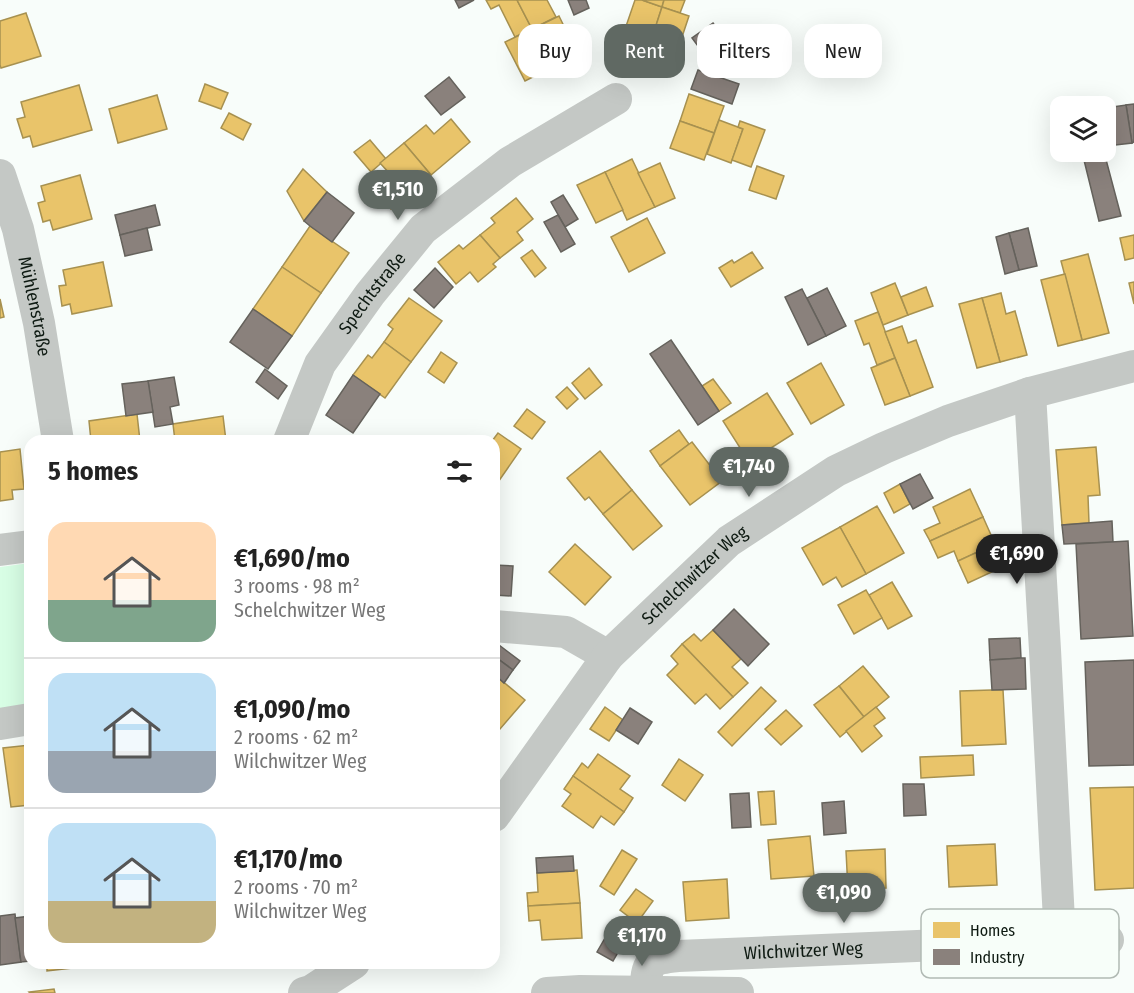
<!DOCTYPE html>
<html lang="en">
<head>
<meta charset="utf-8">
<style>
	body { margin:0; font-family:"Fira Sans Condensed",sans-serif; background:#f2f2f2; color:#222; height:100vh; display:flex; flex-direction:column; font-size:22px; white-space:nowrap }
	* { box-sizing:border-box; margin:0 }
	p { font-size:20px; color:#767676 }
	.icon { flex:none; width:33px; height:33px; fill:none; stroke:currentColor; stroke-width:2; stroke-linecap:round; stroke-linejoin:round }
	.map { position:relative; flex:1; overflow:hidden }
	.details { position:absolute; left:24px; top:435px; width:476px; height:534px; display:flex; flex-direction:column; background:#fff; border-radius:18px; box-shadow:0 6px 24px #0002 }
	.details>* { flex:none }
	.banner { position:absolute; left:518px; top:24px; width:526px; height:54px; display:flex; gap:12px }
	.buttons { position:absolute; left:1050px; top:96px; display:grid; gap:12px }
	.buttons a { display:grid; place-items:center; width:66px; height:66px; border-radius:12px; background:#fff; box-shadow:0 6px 24px #0002; font-size:30px }
	.price { position:absolute; translate:-50% -51px; padding:0 14px; border-radius:21px; background:#606963; color:#fff; font-size:20px; line-height:39px; filter:drop-shadow(0 2px 3px #0008) }
	.price::after { content:''; position:absolute; left:50%; top:36px; width:18px; height:14px; margin-left:-9px; background:inherit; clip-path:polygon(0 0,100% 0,50% 100%) }
	.price.on { background:#222; color:#fff }
	ul { padding:0; list-style:none }
	li { display:flex; align-items:center; gap:18px; height:150px; padding:0 24px }
	li+li { border-top:2px solid #e0e0e0 }
	li span { display:grid; place-items:center; flex:none; width:168px; height:120px; border-radius:18px; color:#555 }
	li>.icon { margin-inline-start:auto }
	span .icon { width:72px; height:72px; fill:#fffc; stroke-width:1 }
	li b { font-size:26px }
	h2 { display:flex; justify-content:space-between; align-items:center; height:72px; padding:0 24px; font-size:26px }
	.tag { padding:0 21px; border-radius:18px; background:#fff; box-shadow:0 6px 24px #0002; font-size:21px; line-height:54px }
	.tag.on { background:#606963; color:#fff }
	.map>svg:first-child { display:block }
	.green { fill:#d8fee5 }
	.homes { fill:#e9c46a; stroke:#a79150; stroke-width:1.5 }
	.industry { fill:#8a817c; stroke:#65625c; stroke-width:1.5 }
	.lines { fill:none; stroke-linecap:round; stroke-linejoin:round }
	.minor { stroke:#c4c8c5; stroke-width:32 }
	.labels { text-anchor:middle; stroke-width:6; stroke-linejoin:round; paint-order:stroke }
	.street-label { font-size:18px; fill:#0e1a12; stroke:#f7fef9 }
	.key { fill:#f7fef9; stroke:#b1bab4; stroke-width:1.5 }
	.key-label { font-size:16px; fill:#0e1a12 }
</style>
</head>
<body>
<div class="map">
<svg width="1134" height="993" viewBox="0 0 1134 993">
	<rect width="100%" height="100%" fill="#f8fdfa"/>
	<path class="green" d="M30,563V708L0,712V567Z"/>
	<g class="homes">
		<path d="M486,0H517L532,29L515,37L499,5L491,9Z"/>
		<path d="M517,0H547L556,17L532,29Z"/>
		<path d="M635,0H642L662,7L650,44L623,35Z"/>
		<path d="M642,0H664L662,7Z"/>
		<path d="M664,0H685L680,13L662,7Z"/>
		<path d="M662,7L689,16L677,52L650,44Z"/>
		<path d="M26,13L41,56L1,68L0,65V21Z"/>
		<path d="M559,16L578,55L551,68L532,29Z"/>
		<path d="M532,29L551,68L525,81L505,42Z"/>
		<path d="M205,84L228,93L221,109L199,101Z"/>
		<path d="M79,85L92,130L33,147L30,136L23,138L17,119L25,117L21,102Z"/>
		<path d="M689,94L724,106L714,133L680,121Z"/>
		<path d="M157,95L167,129L118,143L109,109Z"/>
		<path d="M229,113L251,124L243,140L221,128Z"/>
		<path d="M451,119L470,142L431,175L404,143L426,125L434,134Z"/>
		<path d="M719,120L743,129L731,163L707,154Z"/>
		<path d="M680,121L714,133L704,160L670,148Z"/>
		<path d="M740,121L765,130L751,167L732,160L743,129L738,127Z"/>
		<path d="M370,140L386,159L371,172L354,152Z"/>
		<path d="M404,143L431,175L391,209L373,188L390,174L380,163Z"/>
		<path d="M632,159L655,207L627,220L605,172Z"/>
		<path d="M660,163L675,198L655,207L638,173Z"/>
		<path d="M757,166L784,176L776,199L749,190Z"/>
		<path d="M303,169L327,192L304,221L287,191Z"/>
		<path d="M605,172L623,210L596,223L577,185Z"/>
		<path d="M80,175L92,219L53,230L50,220L43,222L38,203L45,201L41,186Z"/>
		<path d="M516,198L533,219L517,232L523,240L500,258L480,235L495,223L491,218Z"/>
		<path d="M647,218L665,253L629,272L611,237Z"/>
		<path d="M310,226L349,253L321,293L282,267Z"/>
		<path d="M480,235L500,258L493,264L496,267L478,282L470,272L456,284L438,262L459,245L463,249Z"/>
		<path d="M1134,235V258L1125,260L1120,238Z"/>
		<path d="M532,250L546,268L535,277L521,258Z"/>
		<path d="M752,252L763,268L731,287L719,268L732,260L734,263Z"/>
		<path d="M1088,254L1109,333L1082,340L1061,261Z"/>
		<path d="M103,262L112,306L72,314L70,304L62,306L59,286L66,285L63,270Z"/>
		<path d="M282,267L321,293L292,336L253,309Z"/>
		<path d="M1065,274L1082,340L1058,346L1041,280Z"/>
		<path d="M1134,282V304L1129,283Z"/>
		<path d="M895,283L908,315L883,325L871,293Z"/>
		<path d="M926,287L933,306L908,315L901,297Z"/>
		<path d="M1001,293L1006,314L1015,311L1027,355L1000,362L982,298Z"/>
		<path d="M409,298L442,321L411,362L384,342L393,329L388,325Z"/>
		<path d="M982,298L1000,362L977,368L959,304Z"/>
		<path d="M0,299L4,317L0,318Z"/>
		<path d="M878,312L895,358L877,365L869,343L864,345L855,321Z"/>
		<path d="M902,326L908,343L916,340L933,387L910,396L885,332Z"/>
		<path d="M384,342L411,362L385,398L353,375L368,355L372,358Z"/>
		<path d="M441,352L457,363L444,383L428,372Z"/>
		<path d="M895,358L910,396L885,405L871,368Z"/>
		<path d="M821,363L844,405L811,424L787,383Z"/>
		<path d="M589,368L602,385L585,399L572,383Z"/>
		<path d="M713,379L731,403L719,411L702,386Z"/>
		<path d="M567,387L578,399L567,409L556,397Z"/>
		<path d="M767,393L793,434L749,462L723,421Z"/>
		<path d="M527,409L545,422L532,439L514,426Z"/>
		<path d="M137,414L140,441H91L89,421Z"/>
		<path d="M223,416L226,441H175L173,424Z"/>
		<path d="M679,430L689,444L660,466L650,451Z"/>
		<path d="M498,433L521,449L496,485L494,484V441H492Z"/>
		<path d="M692,442L722,481L690,505L660,466Z"/>
		<path d="M1096,447L1100,495L1088,496L1089,523L1062,525L1056,450Z"/>
		<path d="M20,449L24,489L12,490L13,499L0,501V452Z"/>
		<path d="M600,451L632,490L603,514L589,497L585,500L567,478Z"/>
		<path d="M900,484L910,504L894,513L884,493Z"/>
		<path d="M970,489L983,517L930,541L924,530L940,523L933,507Z"/>
		<path d="M632,490L662,526L633,550L603,514Z"/>
		<path d="M877,506L904,553L866,574L840,527Z"/>
		<path d="M983,517L995,544L958,561L954,551L938,558L930,541Z"/>
		<path d="M840,527L866,574L842,587L836,577L823,585L802,548Z"/>
		<path d="M999,542L1009,564L968,583L958,561Z"/>
		<path d="M575,544L611,577L585,605L549,572Z"/>
		<path d="M892,582L912,616L888,629L869,595Z"/>
		<path d="M866,590L882,618L854,634L838,605Z"/>
		<path d="M713,630L741,659L732,667L748,683L733,697L682,644L694,634L701,641Z"/>
		<path d="M682,644L733,697L720,709L706,694L695,704L667,675L678,664L671,656Z"/>
		<path d="M863,666L889,697L864,717L839,686Z"/>
		<path d="M494,674L525,700L500,729L494,723Z"/>
		<path d="M839,686L864,717L840,737L814,705Z"/>
		<path d="M761,687L776,701L732,746L718,732Z"/>
		<path d="M992,690H1003L1006,744L962,746L960,691Z"/>
		<path d="M605,707L623,720L609,741L590,729Z"/>
		<path d="M876,707L885,718L874,726L882,736L862,752L846,731Z"/>
		<path d="M786,710L802,726L781,745L765,729Z"/>
		<path d="M30,745V805L11,807L3,748Z"/>
		<path d="M598,754L630,776L620,789L633,798L624,812L573,776L582,763L588,768Z"/>
		<path d="M973,755L974,775L921,778L920,757Z"/>
		<path d="M679,759L703,775L685,801L662,785Z"/>
		<path d="M573,776L624,812L614,825L601,816L593,828L562,806L571,794L564,789Z"/>
		<path d="M1134,787V888L1095,890L1090,788Z"/>
		<path d="M774,791L776,824L761,825L758,792Z"/>
		<path d="M810,836L814,876L771,879L768,840Z"/>
		<path d="M995,844L997,885L949,887L947,846Z"/>
		<path d="M885,849L886,888L848,890L846,851Z"/>
		<path d="M622,850L637,859L614,895L600,886Z"/>
		<path d="M577,870L580,903L528,906L527,893L538,892L537,873Z"/>
		<path d="M727,879L729,918L686,921L683,882Z"/>
		<path d="M636,889L653,901L637,923L620,910Z"/>
		<path d="M580,903L582,938L542,940L540,920L529,921L528,906Z"/>
		<path d="M47,963H99V965L47,971Z"/>
		<path d="M54,989L55,993H30L29,992Z"/>
	</g>
	<g class="industry">
		<path d="M455,0H474L459,8Z"/>
		<path d="M568,0H586L589,8L574,15Z"/>
		<path d="M713,23L726,42L706,57L692,38Z"/>
		<path d="M698,70L739,84L732,104L691,89Z"/>
		<path d="M449,77L465,97L441,115L425,96Z"/>
		<path d="M1134,104V142L1132,143L1126,105Z"/>
		<path d="M1126,105L1132,143L1107,146L1106,108Z"/>
		<path d="M1101,152H1104L1121,216L1099,221L1083,156Z"/>
		<path d="M327,192L354,213L332,242L310,226L304,221Z"/>
		<path d="M563,195L578,219L565,227L551,202Z"/>
		<path d="M155,205L160,225L120,235L115,215Z"/>
		<path d="M558,215L575,244L561,252L544,222Z"/>
		<path d="M147,228L152,250L125,256L120,235Z"/>
		<path d="M1028,228L1037,266L1019,270L1009,233Z"/>
		<path d="M1009,233L1019,270L1005,274L996,237Z"/>
		<path d="M435,268L453,287L434,308L414,290Z"/>
		<path d="M827,288L846,326L826,336L807,298Z"/>
		<path d="M802,289L826,336L808,345L785,297Z"/>
		<path d="M253,309L292,336L268,369L230,342Z"/>
		<path d="M671,340L719,411L698,425L650,354Z"/>
		<path d="M265,369L287,386L278,399L256,382Z"/>
		<path d="M353,375L380,394L353,433L326,415Z"/>
		<path d="M174,377L179,405L170,407L173,424L155,427L148,381Z"/>
		<path d="M148,381L153,412L126,416L122,384Z"/>
		<path d="M920,474L933,498L913,509L900,484Z"/>
		<path d="M1112,521L1113,542L1064,544L1062,525Z"/>
		<path d="M1128,541L1133,636L1081,639L1076,544Z"/>
		<path d="M494,565L513,566L511,596L494,595Z"/>
		<path d="M734,609L769,644L748,666L713,630Z"/>
		<path d="M1020,638L1021,658L990,660L989,639Z"/>
		<path d="M499,645L520,661L513,670L494,656V653Z"/>
		<path d="M494,656L513,670L504,683L494,674Z"/>
		<path d="M1021,658H1025L1026,689L992,690L990,660Z"/>
		<path d="M1134,660V765L1089,766L1085,662Z"/>
		<path d="M630,708L652,722L638,744L616,730Z"/>
		<path d="M903,784H924L926,815L904,816Z"/>
		<path d="M749,793L751,827L732,828L730,794Z"/>
		<path d="M844,801L846,833L824,835L822,803Z"/>
		<path d="M573,856L574,871L537,873L536,858Z"/>
		<path d="M15,914L21,962L0,965V916Z"/>
		<path d="M30,916V961L21,962L15,918Z"/>
		<path d="M612,926L628,935L613,961L597,952Z"/>
	</g>
	<g class="lines">
		<g class="minor">
			<path id="s1" d="M0,175L18,229L39,323L58,441"/>
			<path d="M1030,393L1045,650L1060,940"/>
			<path id="s2" d="M289,441L320,364L370,294L423,229L510,162L616,99"/>
			<path d="M0,550L30,546"/>
			<path d="M494,626L566,632L608,656"/>
			<path d="M0,724L30,719"/>
			<path id="s3" d="M494,816L608,656L729,541L836,471L884,448L948,421L1030,393L1134,366"/>
			<path id="s4" d="M646,992C646,962 649,959 678,956L1060,940H1108"/>
			<path d="M304,993L311,991L354,963"/>
			<path d="M547,993L580,991L738,993"/>
		</g>
	</g>
	<g class="labels">
		<g class="street-label">
			<text dy="6" stroke="none"><textPath href="#s2" startOffset="171">Spechtstraße</textPath></text>
			<text dy="6" stroke="none"><textPath href="#s1" startOffset="136">Mühlenstraße</textPath></text>
			<text dy="6" stroke="none"><textPath href="#s3" startOffset="315">Schelchwitzer Weg</textPath></text>
			<text dy="6" stroke="none"><textPath href="#s4" startOffset="183">Wilchwitzer Weg</textPath></text>
		</g>
	</g>
	<rect x="921" y="909" width="198" height="69" rx="9" class="key"/>
	<rect x="933" y="922" width="27" height="16" fill="#e9c46a"/>
	<rect x="933" y="949" width="27" height="16" fill="#8a817c"/>
	<g class="key-label">
		<text x="970" y="936">Homes</text>
		<text x="970" y="963">Industry</text>
	</g>
</svg>
<div class="buttons">
<a><svg class="icon" aria-label="layers" viewBox="0 0 24 24"><path d="M12 4l9 5-9 5-9-5zM3 14l9 5 9-5"/></svg></a>
</div>
<b class="price" style="left:398px;top:221px">€1,510</b>
<b class="price" style="left:749px;top:498px">€1,740</b>
<b class="price on" style="left:1017px;top:585px">€1,690</b>
<b class="price" style="left:844px;top:924px">€1,090</b>
<b class="price" style="left:642px;top:967px">€1,170</b>
<div class="banner">
<a class="tag">Buy</a>
<a class="tag on">Rent</a>
<a class="tag">Filters</a>
<a class="tag">New</a>
</div>
<section class="details">
<h2>5 homes<svg class="icon" aria-label="filters" viewBox="0 0 24 24"><path d="M4 7h16M4 17h16"/><circle cx="9" cy="7" r="2"/><circle cx="15" cy="17" r="2"/></svg></h2>
<ul>
<li><span style="background:linear-gradient(#ffd9b3 65%,#7fa58c 0)"><svg class="icon" aria-label="home" viewBox="0 0 24 24"><path d="M3 11l9-7 9 7M6 9v11h12V9"/></svg></span><div><b>€1,690/mo</b><p>3 rooms · 98 m²</p><p>Schelchwitzer Weg</p></div></li>
<li><span style="background:linear-gradient(#bfe0f5 65%,#9aa5b1 0)"><svg class="icon" aria-label="home" viewBox="0 0 24 24"><path d="M3 11l9-7 9 7M6 9v11h12V9"/></svg></span><div><b>€1,090/mo</b><p>2 rooms · 62 m²</p><p>Wilchwitzer Weg</p></div></li>
<li><span style="background:linear-gradient(#bfe0f5 65%,#c2b280 0)"><svg class="icon" aria-label="home" viewBox="0 0 24 24"><path d="M3 11l9-7 9 7M6 9v11h12V9"/></svg></span><div><b>€1,170/mo</b><p>2 rooms · 70 m²</p><p>Wilchwitzer Weg</p></div></li>
</ul>
</section>
</div>
</body>
</html>
